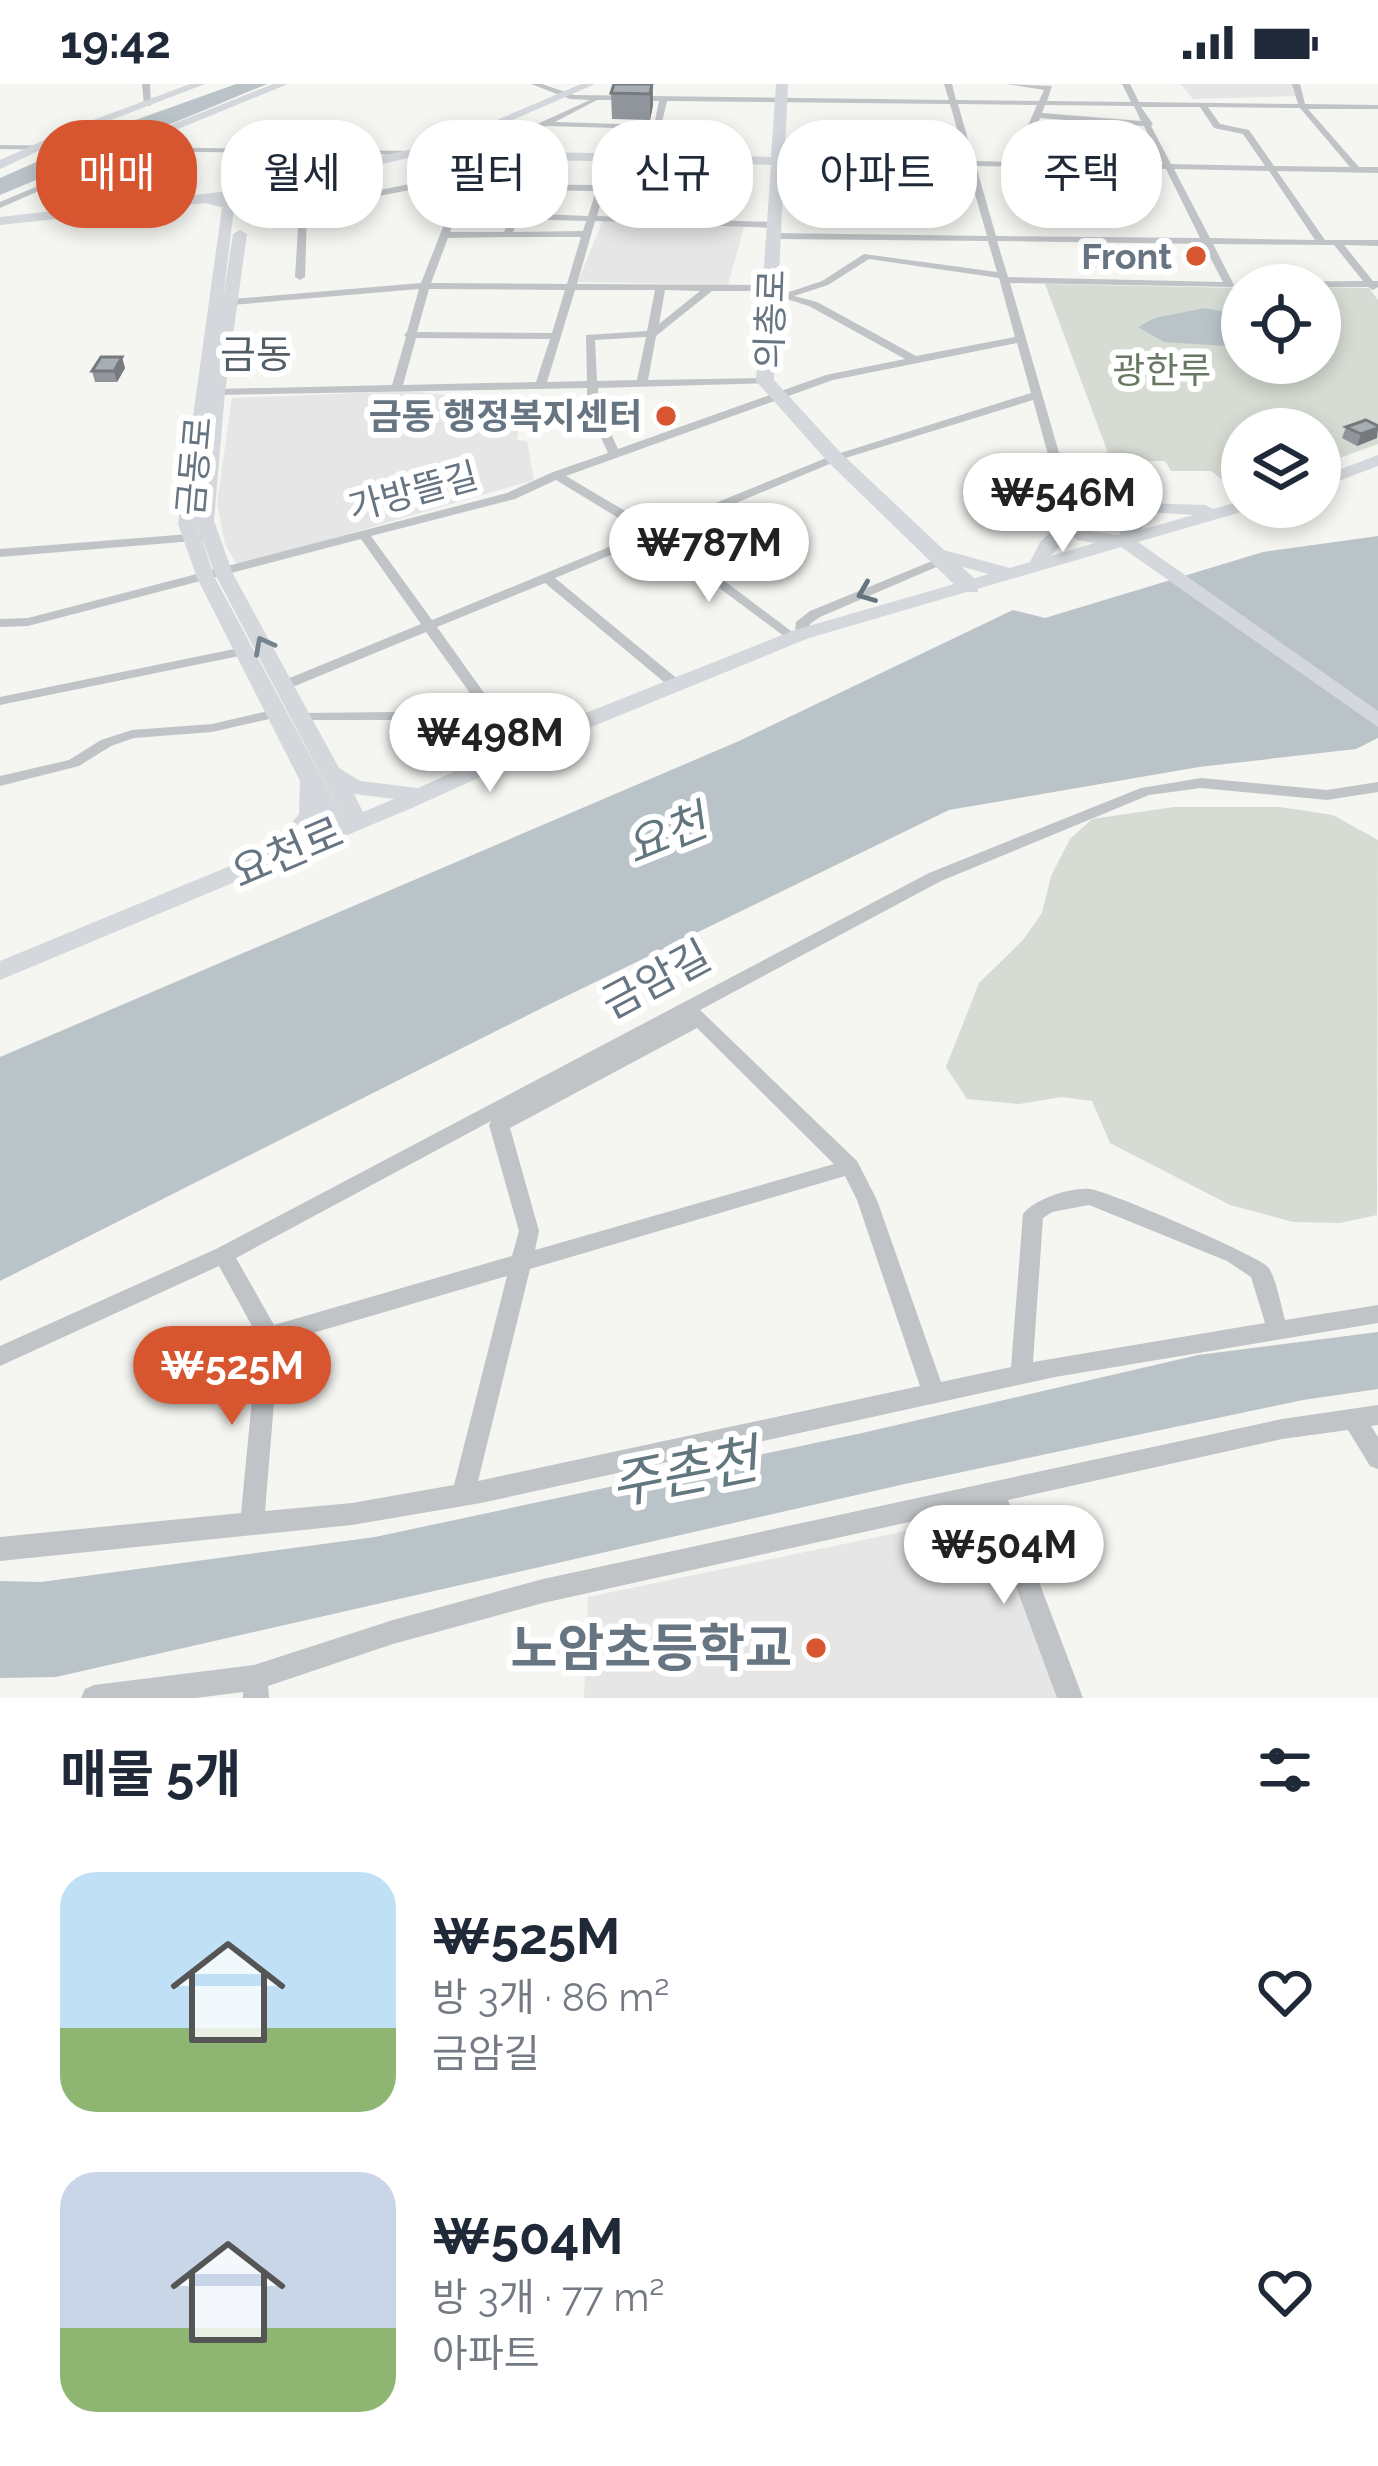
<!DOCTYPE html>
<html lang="ko">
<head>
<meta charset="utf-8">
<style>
	body { margin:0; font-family:Raleway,"Noto Sans KR",sans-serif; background:#f2f2f3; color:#1f2937; height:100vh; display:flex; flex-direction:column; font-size:45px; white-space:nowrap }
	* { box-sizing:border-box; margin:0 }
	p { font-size:39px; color:#747a83 }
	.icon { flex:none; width:66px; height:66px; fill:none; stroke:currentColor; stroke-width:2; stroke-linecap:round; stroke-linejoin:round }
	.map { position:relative; height:1614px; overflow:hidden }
	.panel { display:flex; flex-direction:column; background:#fff; flex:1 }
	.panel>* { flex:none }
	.banner { position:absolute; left:36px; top:36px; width:1308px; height:108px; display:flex; gap:24px }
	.buttons { position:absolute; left:1221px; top:180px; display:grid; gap:24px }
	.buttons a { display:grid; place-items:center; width:120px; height:120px; border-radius:50%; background:#fff; box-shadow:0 6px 18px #0003; font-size:60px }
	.price { position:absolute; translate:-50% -102px; padding:0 27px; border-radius:42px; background:#fff; color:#222; font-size:39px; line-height:78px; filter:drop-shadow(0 3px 6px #0008) }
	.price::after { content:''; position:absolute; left:50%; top:72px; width:36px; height:27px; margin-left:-18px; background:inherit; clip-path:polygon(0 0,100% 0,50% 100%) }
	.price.current { background:#d75630; color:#fff }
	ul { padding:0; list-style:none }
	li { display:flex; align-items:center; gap:36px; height:300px; padding:0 60px }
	li span { display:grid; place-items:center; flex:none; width:336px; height:240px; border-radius:36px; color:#555 }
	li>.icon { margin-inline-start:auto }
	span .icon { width:144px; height:144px; fill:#fffc; stroke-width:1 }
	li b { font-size:51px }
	h2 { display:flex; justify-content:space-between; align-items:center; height:144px; padding:0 60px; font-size:51px }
	.tag { padding:0 42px; border-radius:48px; background:#fff; box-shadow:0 6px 18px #0003; font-size:42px; line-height:108px }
	.tag.current { background:#d75630; color:#fff }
	.status { display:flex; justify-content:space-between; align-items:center; height:84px; padding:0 60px; background:#fff; direction:ltr }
	.status svg { height:33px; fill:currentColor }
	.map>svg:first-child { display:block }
	.built { fill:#e5e6e5 }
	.green { fill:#d6dcd3 }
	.water { fill:#bac4c8 }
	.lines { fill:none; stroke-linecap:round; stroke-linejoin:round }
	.street { fill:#c0c4c7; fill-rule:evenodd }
	.secondary { fill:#d4d8dc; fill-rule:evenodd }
	.primary { fill:#d4d8dc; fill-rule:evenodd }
	.wall { fill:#90969b }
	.shaded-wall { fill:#767a7e }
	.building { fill:#a8afb4; stroke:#767a7e; stroke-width:3 }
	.oneway { stroke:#667581 }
	.oneway2 { stroke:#76848f }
	.poi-dot { fill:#d75630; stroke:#fff; stroke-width:4.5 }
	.labels { text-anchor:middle; stroke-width:12; stroke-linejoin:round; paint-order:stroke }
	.far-poi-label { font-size:36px; font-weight:bold; fill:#667581; stroke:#fff; text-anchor:end }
	.far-street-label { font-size:36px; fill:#667581; stroke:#fff }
	.far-park-label { font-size:36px; fill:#687864; stroke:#fff }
	.far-quarter-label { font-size:39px; fill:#535e66; stroke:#fff }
	.street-label { font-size:42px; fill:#667581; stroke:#fff }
	.water-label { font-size:45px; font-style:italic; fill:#62767e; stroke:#fff }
	.near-poi-label { font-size:51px; font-weight:bold; fill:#667581; stroke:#fff; text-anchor:end }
	.near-water-label { font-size:54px; font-style:italic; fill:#62767e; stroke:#fff }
</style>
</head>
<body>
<div class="status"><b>19:42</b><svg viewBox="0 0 49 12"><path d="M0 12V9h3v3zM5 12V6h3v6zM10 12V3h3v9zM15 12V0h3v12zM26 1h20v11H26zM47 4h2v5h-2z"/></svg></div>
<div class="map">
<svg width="1378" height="1614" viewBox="0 0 1378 1614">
	<rect width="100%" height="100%" fill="#f5f5f2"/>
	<g class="built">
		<path d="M1181,0H1293L1297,12L1193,15Z"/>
		<path d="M603,136L745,139L728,201L578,198Z"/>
		<path d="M408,307L523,320L517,356L527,357L534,396L238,482L225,460L217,419L232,314Z"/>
		<path d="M983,1431L1002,1443L1064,1614H584L588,1513Z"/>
	</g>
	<g class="green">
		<path d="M1045,200L1242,204V279H1320V203L1369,204L1378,216V360L1320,381V345H1242V407L1238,408L1211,387H1171L1165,377H1111Z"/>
		<path d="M1174,723H1280L1333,731L1378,756L1377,1131L1340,1139L1293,1138L1230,1121L1110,1059L1092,1017L1061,1013L1019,1020L967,1015L946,983L979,899L1023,856L1042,829L1051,792L1070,755L1092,735Z"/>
	</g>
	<g class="water">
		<path d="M236,0H267L0,111V94L116,43Z"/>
		<path d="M1204,224L1242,231V241L1220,245L1242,253V263L1164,258L1138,243L1155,234Z"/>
		<path d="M1378,452V654L1356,665L1199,683L949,726L542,924L0,1197V973L739,657L1013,526L1045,534L1263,468Z"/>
		<path d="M1378,1248V1305L1303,1316L905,1400L56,1593L0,1594V1497L41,1498L375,1453L862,1349L1198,1271Z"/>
	</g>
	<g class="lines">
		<g class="street">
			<path d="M142,0H150L151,22L144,20Z"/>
			<path d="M531,0H542L574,11L949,16L944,0H952L956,16L1039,17L1044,6L1007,0L1052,2L1047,17L1131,18L1122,0H1130L1139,18L1298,20L1292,0H1300L1305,20L1378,21V25H1308L1359,83H1378V89L1277,87L1325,156H1378V162L1344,161L1373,197H1378V203L1373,206L1368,203H1320V201L1239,203L1237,201L1242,198L1363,197L1334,161L1213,160L1234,201L1232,203L1010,199L1070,407L1068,410L1058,407L1033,316L839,376L662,450L795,550L796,538L810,527L937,475H947L948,478L820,533L810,540L807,553H798L792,558L652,454L555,494L680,597L682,600L675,604L670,603L545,499L437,543L497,627L542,628L578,643L571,647L540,636L504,635L525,666L518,671L513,669L489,636H299L297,633L304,629L483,627L426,548L290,604H280L278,601L280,598L421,540L361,455L28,542L0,543V535L28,534L507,409L553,388L608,369L587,323V304L217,311L212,308L217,305L392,301L406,253L404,251L407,248L419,205L232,221L227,218L232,215L421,199L458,105H415L312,125L307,129L305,193L300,196L295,193L299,128L309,120L415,99L460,100L473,69L590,16L570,15ZM597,16H600L659,17L654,41L555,38ZM667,17L950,20L966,77L778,75L774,77L778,79L967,82L987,152L774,149L769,152L774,155L988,157L997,188L864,170L822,197L777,212L809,222L905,275L826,291L618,365L599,323L598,304L769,299V295L765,294L648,296L656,252L712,207H770L775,204L770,201L577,200L595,137L775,144L780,141L775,138L675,135L681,92L677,89L673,92L666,135L597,132L614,74L610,72L606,74L597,101L469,100L480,72L546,42L652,45L646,74L653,76ZM958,20L1037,21L1026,46L1024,78L974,77ZM1045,21L1134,22L1141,37L1042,29ZM1141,23H1200L1214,44L1243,50L1265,82L1171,80L1151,42L1153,40ZM1208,23L1300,24L1350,83L1274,82L1249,46L1220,40ZM1040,34L1144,42L1163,80L1032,78L1034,46ZM976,82L1166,85L1200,154L996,152ZM1174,85L1269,87L1315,156L1210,154ZM467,105L596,107L588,132L515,129L511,132L504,148H450ZM518,135L586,137L583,147L513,148ZM505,153H581L567,200L431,199L448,154ZM997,157L1203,160L1223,198L1008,193ZM869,175L999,194L1015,253L916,272L817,218L794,212L828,201ZM429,205L565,206L552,249L417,248ZM575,206H655L647,247L586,251L587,297L547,298ZM665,206L700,207L659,240ZM646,253L637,296L597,297L595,256ZM416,254L550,255L536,298L403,301ZM1017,259L1031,309L831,372L654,444L566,392L833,296ZM556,396L643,449L432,536L371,452L515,415Z"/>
			<path d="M0,61L412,67L416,69L412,71L130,67L0,124V118L121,67L0,65Z"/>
			<path d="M202,449L208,453L206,456L0,473V465Z"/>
			<path d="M244,563L249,564V570L0,621V613Z"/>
			<path d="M277,625L284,629L282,632L212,648L134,654L111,662L79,682L0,702V692L69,676L101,656L132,646L212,640Z"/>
			<path d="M1201,694L1327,706L1378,698V708L1327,716L1201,704L1149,711L941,797L700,926L857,1077L877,1116L941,1298L1011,1283L1023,1130C1034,1115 1071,1103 1090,1105C1106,1106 1259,1172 1268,1183C1276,1193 1281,1222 1285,1236L1378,1221V1239L1055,1293L481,1419L352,1441L0,1477V1453L241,1429L258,1253L219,1182L0,1282V1262L216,1165L929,789L1141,704ZM697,944L834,1080L535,1166L539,1147L510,1044ZM491,1037L489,1041L519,1147L512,1172L274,1241L236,1174ZM845,1092L857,1116L920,1302L478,1397L530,1185ZM1089,1121L1227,1177L1251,1193L1265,1239L1033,1278L1043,1134L1052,1128ZM507,1192L454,1401L352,1419L265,1427L279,1259Z"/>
			<path d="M1378,1321V1341L1371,1342L1378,1353V1385L1370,1382L1348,1346L1282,1355L1008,1416L1083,1614H1057L986,1421L543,1519L393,1560L268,1602L269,1614H243V1608L196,1614H81L85,1605L94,1601L254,1581L393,1536L543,1495L1282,1335Z"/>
		</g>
		<g class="secondary">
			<path d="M190,0H205L77,49L0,85V76L69,45Z"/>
			<path d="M273,0H288L166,50L139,67L129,64L158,46Z"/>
			<path d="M581,0H595L430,72L420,69Z"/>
			<path d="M228,120L234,124L223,215L233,150L240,146L247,150L225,308L214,437L233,490L339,684L360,697L418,704L563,638L795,546L989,490L926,473V465L933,463L1010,484L1030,478L1040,458L1063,437L1055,407L1064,402L1107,418L1205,421L1213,425L1242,417V423H1250L1248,426L1138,458L1378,627V643L1121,463L809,554L579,648L412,724L0,896V877L269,766L299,730L300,697L197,494L178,440L222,124ZM1076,418L1122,436L1126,440L1119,451L1089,447L1081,437ZM1132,427L1193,431L1141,446L1145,439ZM196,438L215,490L344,735L215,494ZM1071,449L1077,456L1095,459L1051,472ZM354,710L394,715L363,728ZM319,735L324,744L305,751L318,736Z"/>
			<path d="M1378,371V382L1320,404V393Z"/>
		</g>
		<path class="primary" d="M776,0H788L774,296L842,370L978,498V508H962L828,378L756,297L771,81L412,73L261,109L265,116L235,127L206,119L0,141V133L238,106L412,65L771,73Z"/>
	</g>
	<g class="wall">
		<path d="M653,0V21L650,36L612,35L611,9Z"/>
		<path d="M125,284L117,298H95L92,287Z"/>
		<path d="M1346,343L1377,354L1357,362L1342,354Z"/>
	</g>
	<g class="shaded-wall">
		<path d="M652,0L653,21L650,36V10Z"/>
		<path d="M122,273L125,284L117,298L114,287Z"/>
		<path d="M1378,344L1377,354L1357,362L1361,350Z"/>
	</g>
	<g class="building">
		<path d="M614,0H652L650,10L611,9Z"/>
		<path d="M101,273H122L114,287H92Z"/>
		<path d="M1366,336L1378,342V344L1361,350L1346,343Z"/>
	</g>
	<defs><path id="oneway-chevron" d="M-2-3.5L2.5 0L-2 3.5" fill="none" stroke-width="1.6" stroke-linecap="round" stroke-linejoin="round" transform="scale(3)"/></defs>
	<use class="oneway" href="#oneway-chevron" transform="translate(866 509) rotate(158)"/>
	<use class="oneway2" href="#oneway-chevron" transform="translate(263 561) rotate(-118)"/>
	<g class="poi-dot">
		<circle cx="1196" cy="172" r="12"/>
		<circle cx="666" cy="332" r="12"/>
		<circle cx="816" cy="1564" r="12"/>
	</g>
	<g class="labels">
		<g class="far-poi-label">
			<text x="1172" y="185">Front</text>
			<text x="642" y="345">금동 행정복지센터</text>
		</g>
		<g class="far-street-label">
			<text transform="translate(770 235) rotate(-88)" y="13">의총로</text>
			<text transform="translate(194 382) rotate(-85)" y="13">금동로</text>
			<text transform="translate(413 407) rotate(-15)" y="13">가방뜰길</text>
		</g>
		<g class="far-park-label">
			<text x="1162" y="299">광한루</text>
		</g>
		<g class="far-quarter-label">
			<text x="256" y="284">금동</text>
		</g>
		<g class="street-label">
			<text transform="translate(287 768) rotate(-23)" y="15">요천로</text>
			<text transform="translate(656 895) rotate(-28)" y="15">금암길</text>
		</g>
		<g class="water-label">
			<text transform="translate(666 750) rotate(-22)" y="16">요천</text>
		</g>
		<g class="near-poi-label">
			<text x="792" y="1582">노암초등학교</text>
		</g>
		<g class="near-water-label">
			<text transform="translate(684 1388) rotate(-11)" y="19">주촌천</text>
		</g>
	</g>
</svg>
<div class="buttons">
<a><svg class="icon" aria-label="locate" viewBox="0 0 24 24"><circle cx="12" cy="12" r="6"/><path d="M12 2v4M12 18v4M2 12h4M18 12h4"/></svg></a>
<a><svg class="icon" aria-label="layers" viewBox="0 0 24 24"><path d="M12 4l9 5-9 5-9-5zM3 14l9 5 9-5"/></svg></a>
</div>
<b class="price" style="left:1063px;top:471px">₩546M</b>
<b class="price" style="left:709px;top:521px">₩787M</b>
<b class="price" style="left:490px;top:711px">₩498M</b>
<b class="price current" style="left:232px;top:1344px">₩525M</b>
<b class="price" style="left:1004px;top:1523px">₩504M</b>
<div class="banner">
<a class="tag current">매매</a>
<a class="tag">월세</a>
<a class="tag">필터</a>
<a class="tag">신규</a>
<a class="tag">아파트</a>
<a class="tag">주택</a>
</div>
</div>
<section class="panel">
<h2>매물 5개<svg class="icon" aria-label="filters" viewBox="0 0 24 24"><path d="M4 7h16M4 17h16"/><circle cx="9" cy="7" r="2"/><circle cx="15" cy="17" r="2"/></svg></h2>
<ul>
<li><span style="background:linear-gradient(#bfe0f5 65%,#8fb573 0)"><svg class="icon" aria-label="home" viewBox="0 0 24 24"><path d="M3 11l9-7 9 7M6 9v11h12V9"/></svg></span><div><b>₩525M</b><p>방 3개 · 86 m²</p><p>금암길</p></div><svg class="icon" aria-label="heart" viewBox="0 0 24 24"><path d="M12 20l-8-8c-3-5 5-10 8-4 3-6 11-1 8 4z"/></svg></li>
<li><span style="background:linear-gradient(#c9d6e8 65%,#8fb573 0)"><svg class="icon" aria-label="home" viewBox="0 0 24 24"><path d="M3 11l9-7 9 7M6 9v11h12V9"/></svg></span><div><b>₩504M</b><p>방 3개 · 77 m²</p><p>아파트</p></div><svg class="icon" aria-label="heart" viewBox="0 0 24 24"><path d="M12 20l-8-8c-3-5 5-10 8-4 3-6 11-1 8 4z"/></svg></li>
</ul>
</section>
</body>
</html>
